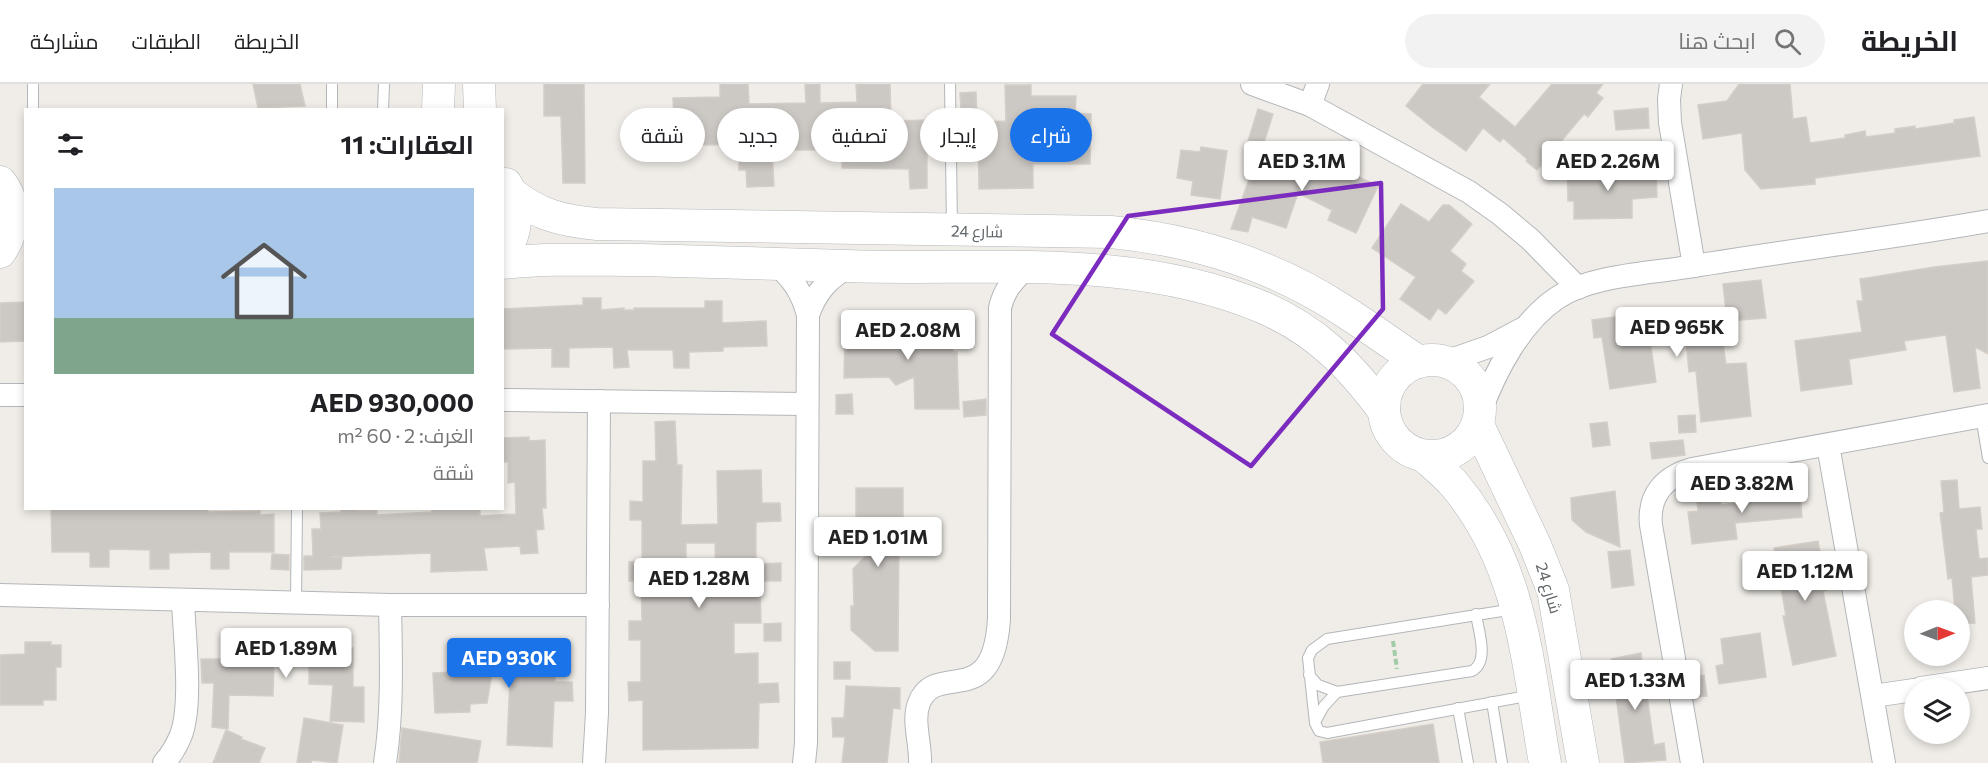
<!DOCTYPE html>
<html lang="ar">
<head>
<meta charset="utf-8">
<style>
	body { margin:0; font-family:Commissioner,Cairo,sans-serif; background:#f2f2f2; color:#202124; direction:rtl; height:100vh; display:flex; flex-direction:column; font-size:22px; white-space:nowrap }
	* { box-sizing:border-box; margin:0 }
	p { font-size:20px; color:#757577 }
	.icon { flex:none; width:33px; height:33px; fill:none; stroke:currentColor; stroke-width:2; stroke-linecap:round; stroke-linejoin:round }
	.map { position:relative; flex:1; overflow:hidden; direction:ltr }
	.drawer { position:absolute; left:24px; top:24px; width:480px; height:402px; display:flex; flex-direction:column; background:#fff; border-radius:0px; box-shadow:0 3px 9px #0003; direction:rtl }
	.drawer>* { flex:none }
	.guide { position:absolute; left:522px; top:24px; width:570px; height:54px; direction:rtl; display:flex; gap:12px }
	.needle { width:39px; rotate:89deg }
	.tools { position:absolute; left:1904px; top:516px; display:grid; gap:12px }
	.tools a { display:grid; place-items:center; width:66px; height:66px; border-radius:50%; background:#fff; box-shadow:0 3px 9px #0003; font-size:30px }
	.price { position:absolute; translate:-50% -51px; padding:0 14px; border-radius:6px; background:#fff; color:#222; font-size:20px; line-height:39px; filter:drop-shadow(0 2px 3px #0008) }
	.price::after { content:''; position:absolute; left:50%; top:36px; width:18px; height:14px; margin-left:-9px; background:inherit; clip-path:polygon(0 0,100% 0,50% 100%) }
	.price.active { background:#1a73e8; color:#fff }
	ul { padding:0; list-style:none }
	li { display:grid; align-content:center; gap:12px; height:318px; padding:0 30px }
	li+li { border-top:2px solid #e0e0e0 }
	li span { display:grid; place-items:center; height:186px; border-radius:0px; color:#555 }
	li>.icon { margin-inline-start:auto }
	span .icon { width:108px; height:108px; fill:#fffc; stroke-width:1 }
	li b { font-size:26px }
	h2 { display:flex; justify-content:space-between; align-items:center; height:72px; padding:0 30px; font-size:26px }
	.pill { padding:0 21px; border-radius:27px; background:#fff; box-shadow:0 3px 9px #0003; font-size:21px; line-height:54px }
	.pill.active { background:#1a73e8; color:#fff }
	header { display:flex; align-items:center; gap:36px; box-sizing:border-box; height:84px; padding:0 30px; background:#fff; border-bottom:2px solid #e0e0e0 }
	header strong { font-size:28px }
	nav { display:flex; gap:33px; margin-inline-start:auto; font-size:21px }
	.search { width:420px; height:54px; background:#f2f2f2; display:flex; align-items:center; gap:15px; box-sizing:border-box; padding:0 21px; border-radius:33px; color:#757577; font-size:22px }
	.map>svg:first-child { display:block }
	.building { fill:#ccc8c4; stroke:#d5cec7; stroke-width:1.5; fill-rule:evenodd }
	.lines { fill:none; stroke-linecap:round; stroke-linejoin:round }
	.lane-casing { stroke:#b3b6b9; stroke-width:12 }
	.street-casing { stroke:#b3b6b9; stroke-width:24 }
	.secondary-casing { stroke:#b4b8bc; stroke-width:33 }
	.path { stroke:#a2cca8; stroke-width:4; stroke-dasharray:6 3; stroke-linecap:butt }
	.lane { stroke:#fff; stroke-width:10 }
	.street { stroke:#fff; stroke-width:22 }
	.secondary { stroke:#fff; stroke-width:32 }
	.marked { fill:none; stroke:#7b2cbf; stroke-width:4.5; stroke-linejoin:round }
	.labels { text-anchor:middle; stroke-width:4.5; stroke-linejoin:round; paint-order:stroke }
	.street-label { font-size:16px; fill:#5f6467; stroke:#fff }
</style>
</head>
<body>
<header>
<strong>الخريطة</strong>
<div class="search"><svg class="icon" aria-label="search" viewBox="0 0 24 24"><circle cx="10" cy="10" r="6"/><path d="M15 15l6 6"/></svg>ابحث هنا</div>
<nav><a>الخريطة</a><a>الطبقات</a><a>مشاركة</a></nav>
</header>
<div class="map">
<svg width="1988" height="679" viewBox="0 0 1988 679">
	<rect width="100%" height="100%" fill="#f0ede8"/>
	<g class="building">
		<path d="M253,0H300L305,22L258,24Z"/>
		<path d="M544,0H584L585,99H563L561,32H544Z"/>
		<path d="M720,0H748L749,20L806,19L805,0H820V19L857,18L856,0H890L891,37L927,36V104L910,105L909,85L842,84V67L812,66H772L774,102L747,103L746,86H739V60L675,62L673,14L720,13Z"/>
		<path d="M1423,0H1490L1479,13L1515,43L1552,0H1603L1596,9L1603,14L1588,33L1584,30L1537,86L1526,77L1527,75L1503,54L1500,58L1483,44L1466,67L1432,43L1406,22Z"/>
		<path d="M1739,0H1790L1793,35L1806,33L1810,59L1845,54V51L1865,47L1866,53L1895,49V45L1915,42V45L1954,39V36L1974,33L1980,72L1815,94V100L1761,105L1745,86L1742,49L1703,55L1698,21L1727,17Z"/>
		<path d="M1005,1H1031V12H1076L1075,29L1091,30L1090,80H1033V104L979,105L978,38L1006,37Z"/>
		<path d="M976,8L977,42H962L960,9Z"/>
		<path d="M1648,24L1649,44L1616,46L1614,27Z"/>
		<path d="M1258,25L1273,30L1263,62L1248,57Z"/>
		<path d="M1201,63L1227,67L1220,115L1191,111L1193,97L1177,94L1181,66L1200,68Z"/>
		<path d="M1261,63L1315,84L1319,74L1378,102L1356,149L1328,136L1332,126L1298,109L1286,144L1252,133L1248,148L1231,145Z"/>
		<path d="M1595,81V93L1637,92V84L1656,83L1657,113L1632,115V134L1574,135V117H1568L1567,82Z"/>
		<path d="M1401,120L1429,138L1443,121H1449L1472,140L1450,167L1466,180L1461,187L1474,197L1446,230L1438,224L1430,236L1400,215L1416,193L1372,164Z"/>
		<path d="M1988,177V270L1975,263L1980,304L1954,308L1946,251L1904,257L1906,266L1849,275L1852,300L1801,307L1795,257L1862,248L1857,217H1863L1860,195L1934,183Z"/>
		<path d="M1761,196L1766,234L1727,237L1723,200Z"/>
		<path d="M583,214H601V226L624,224V226H634V224H705V217H722V239L766,237L767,262L723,263V267L689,268V284H674L673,266H627L629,283L614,284L613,263L569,264V283H552V264L502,265V225L583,221Z"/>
		<path d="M26,218V257L0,258V219Z"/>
		<path d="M1718,225L1726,280L1746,279L1751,332L1701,338L1696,287L1689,288L1685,246L1649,249L1656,298L1610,305L1602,253L1594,254L1592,236L1661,227L1662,231Z"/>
		<path d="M851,238L861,241L865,249H889L894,240H952L953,268H957L959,325H915L914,293L896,301L889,293L844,294L845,245Z"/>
		<path d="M852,310L853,330H836V311Z"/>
		<path d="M986,315V331L964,333L963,318Z"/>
		<path d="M1695,331L1696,348L1679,349L1678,332Z"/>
		<path d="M675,337L677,381H682L681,441L718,440L717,387L761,386L762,419H780L781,437L756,438V480L781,479V497H760L761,539H734V570L758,569V600L778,599L779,618L759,619L758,664L643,666V616L629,617L628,598H641V556H629V537H642L641,497H629V478L642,477V436H630V417L643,418V377H656L655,338ZM686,459H715L716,497H686Z"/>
		<path d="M1607,338L1610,361L1593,363L1590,340Z"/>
		<path d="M529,353V357L545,356L546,424H542L544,445L536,446L538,469L521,470L520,462L484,464L487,486L431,488V469L330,473H342L341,485L304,486V472H313L312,445H321L320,429L341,428V424H358V427L377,426V431L432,428L431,424H480V432L516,430L515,398L508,399V378H502V354Z"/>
		<path d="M1683,356L1685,371L1652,375L1650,359Z"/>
		<path d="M1957,396L1959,425L1980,423L1982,445H1976L1979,475L1988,474V491L1971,493L1975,539L1959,540V526H1955L1952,494L1948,495L1940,429L1944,428L1941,397Z"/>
		<path d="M1789,397L1790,410L1800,409L1802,433L1735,439L1737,455L1692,460L1688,428L1698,427L1697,417L1720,414L1721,421L1757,417L1756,413L1770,412L1769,399Z"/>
		<path d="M856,404H903V449H899L898,567H875L851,546V522H854L853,485L884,453L856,454Z"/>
		<path d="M1615,407L1620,463L1586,448L1572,436L1571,414Z"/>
		<path d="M51,424H189L208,425V428L260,427V431L274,430V468H229V485H211V468L169,469V485H150V466L109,465V483H90V468H52Z"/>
		<path d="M1818,457L1827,506L1823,507L1836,572L1793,581L1783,532H1786L1774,464Z"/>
		<path d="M1630,466L1634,501L1612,504L1608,468Z"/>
		<path d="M272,470L289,471V486L271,485Z"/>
		<path d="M781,539V557H764V540Z"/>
		<path d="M1760,549L1766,593L1719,600L1716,582L1724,580L1721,555Z"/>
		<path d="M530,556L531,562H554L555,598H572L573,617H554L552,663L507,661L511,572L495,571L487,619L470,620V628L435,629L433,589L457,588L456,584L481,583L480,569L462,567V557Z"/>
		<path d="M25,558H51V561H61V583H56V616H43V621H0V571L25,570Z"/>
		<path d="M272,559H298V563L353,564V603H364V638L330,637L333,601L309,600V580L274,579L273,612L229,611L228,645L212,643L214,599H202L201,575H255V570L272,571Z"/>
		<path d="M1641,569L1654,661L1664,659L1666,676L1625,679L1611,575Z"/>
		<rect x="834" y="578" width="16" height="17"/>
		<path d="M1704,591L1707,612L1694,613L1691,593Z"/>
		<path d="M846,602L900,604V625L893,624L887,679H842L845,653H833L832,634H844Z"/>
		<path d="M304,634L343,641L337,679L312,676L311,679H297Z"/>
		<path d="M1433,640L1439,679H1323L1320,658Z"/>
		<path d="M402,644L481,657L477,679H399Z"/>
		<path d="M226,646L242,653L241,655L265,664L259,679H213Z"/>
	</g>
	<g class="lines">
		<g class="lane-casing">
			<g id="lane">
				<path d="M950,0L952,144"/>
				<path d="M33,26V0"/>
				<path d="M332,26V0"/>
				<path d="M383,26L384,0"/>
				<path d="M1981,332L1988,374"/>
				<path d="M296,518L297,424"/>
				<path d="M1514,525L1327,555L1312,566L1308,574L1315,639L1319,647L1327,649L1532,611"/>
				<path d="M1309,591L1318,601L1337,608L1472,587C1490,577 1478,546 1476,530"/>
				<path d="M1492,618L1502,679"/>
				<path d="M1458,624L1468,679"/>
				<path d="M1315,638L1324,622L1337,608"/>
			</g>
		</g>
		<g class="street-casing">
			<g id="street">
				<path d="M1252,0L1310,21L1469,108L1500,130L1530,155L1578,204"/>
				<path d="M1671,0L1669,15L1670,39L1694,182"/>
				<path d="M1310,21L1318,0"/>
				<path d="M774,179C792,193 802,208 808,231L806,659L804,679"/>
				<path d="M808,231C816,208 828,194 850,182"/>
				<path d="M1445,278L1488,263L1522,245"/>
				<path d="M0,311H26"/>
				<path d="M502,316L806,320"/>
				<path d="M1481,326C1496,286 1521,238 1557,214C1590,192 1643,190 1681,184C1783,167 1886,155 1988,137"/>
				<path d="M1828,361L1884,679"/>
				<path d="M0,511L390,521H598"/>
				<path d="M1921,604L1988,594"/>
				<path d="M1873,612L1914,606"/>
				<path d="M164,679C171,671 177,661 181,651C193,619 184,551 183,516"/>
				<path d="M385,679C393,626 391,574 390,521"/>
				<path d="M594,679L597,629L599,317"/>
				<path d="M920,679C921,660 912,637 919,619C936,575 993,630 999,535L1000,224C1004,205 1014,196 1027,183"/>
				<path d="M1692,679L1651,441C1648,411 1664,393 1692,385L1988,331"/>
			</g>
		</g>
		<g class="secondary-casing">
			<g id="secondary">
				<path d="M479,0L480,26"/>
				<path d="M438,26L439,0"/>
				<path d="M0,98C17,119 15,147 0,168"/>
				<path d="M511,109C538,131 563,137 597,140L1111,148C1193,156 1269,179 1339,224C1366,241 1392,260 1419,278"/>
				<path d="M502,169C519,149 519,121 506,100"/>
				<path d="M502,179C549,174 595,176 642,176C711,178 779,180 847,182C986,187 1130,168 1262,223C1316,246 1350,281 1384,327"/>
				<circle cx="1432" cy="324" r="48"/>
				<path d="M1478,341L1535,461L1553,506L1583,679"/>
				<path d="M1424,372C1434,381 1445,390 1454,400C1523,482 1527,579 1545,679"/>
			</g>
		</g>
		<path class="path" d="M1393,557L1397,585"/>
		<use href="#lane" class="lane"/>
		<use href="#street" class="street"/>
		<use href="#secondary" class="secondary"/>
	</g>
	<path class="marked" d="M1381,99L1383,225L1251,382L1052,250L1128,132Z"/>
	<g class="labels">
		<g class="street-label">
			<text transform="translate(977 147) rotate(1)" y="6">شارع 24</text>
			<text transform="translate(1549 504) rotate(73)" y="6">شارع 24</text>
		</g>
	</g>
</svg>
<div class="tools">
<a><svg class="needle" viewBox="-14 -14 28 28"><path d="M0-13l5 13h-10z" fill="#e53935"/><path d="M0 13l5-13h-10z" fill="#757577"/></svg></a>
<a><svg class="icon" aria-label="layers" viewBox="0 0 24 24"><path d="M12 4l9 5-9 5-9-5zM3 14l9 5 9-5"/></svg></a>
</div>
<b class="price" style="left:1302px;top:108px">AED 3.1M</b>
<b class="price" style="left:1608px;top:108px">AED 2.26M</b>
<b class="price" style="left:1677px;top:274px">AED 965K</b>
<b class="price" style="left:908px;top:277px">AED 2.08M</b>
<b class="price" style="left:1742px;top:430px">AED 3.82M</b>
<b class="price" style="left:878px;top:484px">AED 1.01M</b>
<b class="price" style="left:1805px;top:518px">AED 1.12M</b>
<b class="price" style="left:699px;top:525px">AED 1.28M</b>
<b class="price" style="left:286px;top:595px">AED 1.89M</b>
<b class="price active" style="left:509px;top:605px">AED 930K</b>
<b class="price" style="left:1635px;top:627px">AED 1.33M</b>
<div class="guide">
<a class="pill active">شراء</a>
<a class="pill">إيجار</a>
<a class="pill">تصفية</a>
<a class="pill">جديد</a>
<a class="pill">شقة</a>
</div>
<section class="drawer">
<h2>العقارات: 11<svg class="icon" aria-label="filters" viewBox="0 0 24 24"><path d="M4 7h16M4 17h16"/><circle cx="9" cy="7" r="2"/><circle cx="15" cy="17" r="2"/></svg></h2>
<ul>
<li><span style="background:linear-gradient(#a9c7e8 70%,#7fa58c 0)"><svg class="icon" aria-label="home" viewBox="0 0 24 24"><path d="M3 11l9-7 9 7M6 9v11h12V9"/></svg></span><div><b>AED 930,000</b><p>الغرف: 2 · 60 m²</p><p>شقة</p></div></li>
</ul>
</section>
</div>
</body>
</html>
